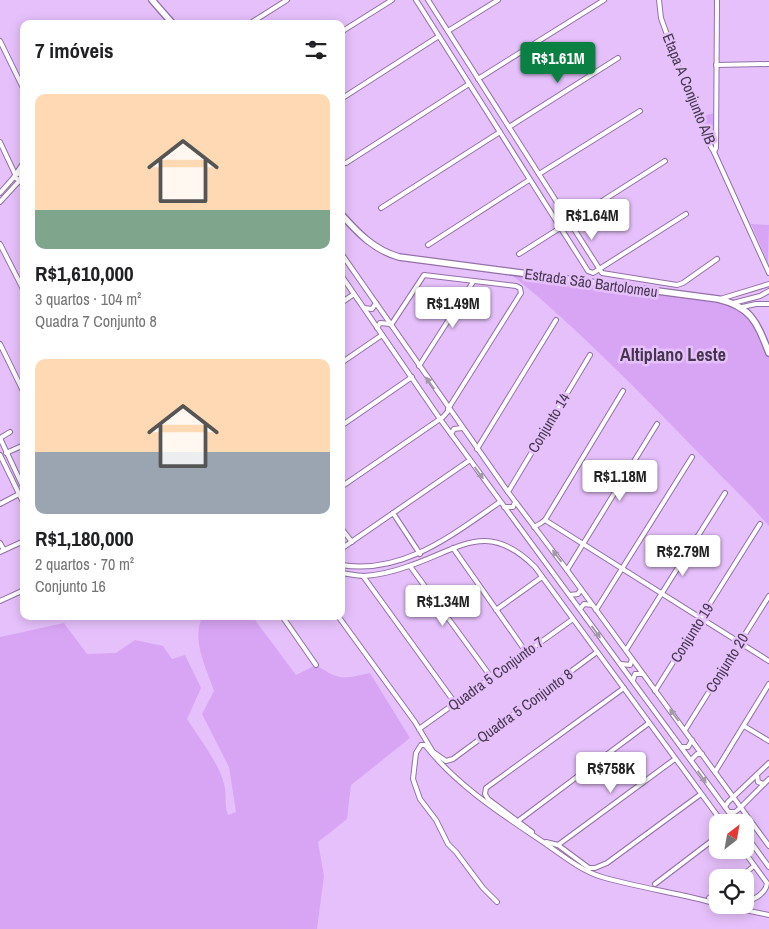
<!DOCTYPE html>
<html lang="pt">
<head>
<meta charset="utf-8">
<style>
	body { margin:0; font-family:"Archivo Narrow",sans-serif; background:#f6f6f6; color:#202124; height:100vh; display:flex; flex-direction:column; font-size:19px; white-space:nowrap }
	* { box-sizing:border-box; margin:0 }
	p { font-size:16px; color:#757577 }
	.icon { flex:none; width:28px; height:28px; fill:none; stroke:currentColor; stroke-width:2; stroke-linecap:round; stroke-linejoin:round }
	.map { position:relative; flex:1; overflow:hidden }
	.sheet { position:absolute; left:20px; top:20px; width:325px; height:600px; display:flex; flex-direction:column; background:#fff; border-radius:10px; box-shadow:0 2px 12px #0003 }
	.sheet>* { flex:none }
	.needle { width:32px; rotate:31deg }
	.tools { position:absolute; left:709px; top:814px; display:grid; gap:10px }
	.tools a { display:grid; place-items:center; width:45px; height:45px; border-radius:10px; background:#fff; box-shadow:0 2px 12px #0003; font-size:25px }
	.price { position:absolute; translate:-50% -42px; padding:0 11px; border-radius:5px; background:#fff; color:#222; font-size:16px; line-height:32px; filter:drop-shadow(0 1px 2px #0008) }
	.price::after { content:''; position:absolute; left:50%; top:30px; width:15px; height:11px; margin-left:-8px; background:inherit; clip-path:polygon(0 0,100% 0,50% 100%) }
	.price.selected { background:#0b8043; color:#fff }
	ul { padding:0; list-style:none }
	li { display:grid; align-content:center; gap:10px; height:265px; padding:0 15px }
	li span { display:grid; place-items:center; height:155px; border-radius:10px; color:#555 }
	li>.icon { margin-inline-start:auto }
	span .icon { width:90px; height:90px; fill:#fffc; stroke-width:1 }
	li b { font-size:21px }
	h2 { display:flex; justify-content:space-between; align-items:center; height:60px; padding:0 15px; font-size:21px }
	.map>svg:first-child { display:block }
	.green { fill:#d8a5f4 }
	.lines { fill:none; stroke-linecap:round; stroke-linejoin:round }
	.street-casing { stroke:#9370a6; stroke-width:6 }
	.secondary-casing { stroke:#9370a6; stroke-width:8 }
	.street { stroke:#fff; stroke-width:4 }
	.secondary { stroke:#fff; stroke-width:5.5 }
	.oneway { fill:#a29aa6 }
	.labels { text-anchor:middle; stroke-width:5; stroke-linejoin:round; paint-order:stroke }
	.street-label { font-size:15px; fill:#45364d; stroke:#e6c0fb }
	.quarter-label { font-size:18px; font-weight:bold; fill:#45364d; stroke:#e6c0fb }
</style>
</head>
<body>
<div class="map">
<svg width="769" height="929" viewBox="0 0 769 929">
	<rect width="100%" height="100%" fill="#e6c0fb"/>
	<g class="green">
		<path d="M713,113L714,146L702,117Z"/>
		<path d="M751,224L769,225L768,263Z"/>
		<path d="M507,271L731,301C755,311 760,321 769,344V526L750,505C671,426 594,341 507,271Z"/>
		<path d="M203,616H252L296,675L316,665C341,681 342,679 370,673L410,738L351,785L347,819L318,842L324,876L317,929H0V637L64,623L87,654L116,653L135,640L163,646L172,659L185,655L201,688L187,719C198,736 220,765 224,784C227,795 224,805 228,815L236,812L229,767L202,714L214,691C207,669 190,639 203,616Z"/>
	</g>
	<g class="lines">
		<g class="street-casing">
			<g id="street">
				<path d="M416,0L588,271L593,273L686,214"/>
				<path d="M428,0L602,273L677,285L683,283L717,259"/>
				<path d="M659,0L661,18L689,96L711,147L714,152L769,273"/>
				<path d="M249,24L287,0"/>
				<path d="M448,31L498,0"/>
				<path d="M341,32L392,0"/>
				<path d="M0,41L24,90"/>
				<path d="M716,65L769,64"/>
				<path d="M478,79L604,0"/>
				<path d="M341,99L439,36"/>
				<path d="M509,127L618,58"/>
				<path d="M0,142L15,174"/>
				<path d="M714,152L716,148L717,0"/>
				<path d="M346,163L469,84"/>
				<path d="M16,174L24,162"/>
				<path d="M539,174L640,111"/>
				<path d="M20,180L24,188"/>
				<path d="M0,193L15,176"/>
				<path d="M0,202L21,179V175L18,173L14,177L19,180"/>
				<path d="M381,208L500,132"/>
				<path d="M569,222L665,161"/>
				<path d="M0,244L24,291"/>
				<path d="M428,245L529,180"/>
				<path d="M341,253L508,492L567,570L769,846"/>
				<path d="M519,254L560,228"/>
				<path d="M341,275L440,419L736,822"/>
				<path d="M720,299L769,284"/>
				<path d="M341,303L354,294"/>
				<path d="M733,303L760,296L769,291"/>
				<path d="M742,307L756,304H769"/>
				<path d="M364,308L372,309L376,303"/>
				<path d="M391,325L424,275L516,286L520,288L521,293L448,409"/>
				<path d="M377,328L380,323L390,324"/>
				<path d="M0,344L24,393"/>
				<path d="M341,363L382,335"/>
				<path d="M419,366L473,282"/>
				<path d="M341,426L412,377"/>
				<path d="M451,434L454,429L462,428"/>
				<path d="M0,438L24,489"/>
				<path d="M0,438L10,432"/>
				<path d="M477,449L556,320"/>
				<path d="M6,453L24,445"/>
				<path d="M0,455L24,504"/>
				<path d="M341,487L443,417L449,410"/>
				<path d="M508,492L590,355"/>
				<path d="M0,504L19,494"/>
				<path d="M504,507H513L515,502"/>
				<path d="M393,513L420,554"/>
				<path d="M545,520L769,661"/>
				<path d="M534,527L541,523L545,520L623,391"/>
				<path d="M341,528L352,542"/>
				<path d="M0,543L4,550"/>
				<path d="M453,548L526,652"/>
				<path d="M341,549L470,460"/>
				<path d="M0,552L24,541"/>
				<path d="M341,565C403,575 452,535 500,502"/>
				<path d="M410,566L491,677"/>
				<path d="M567,570L657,424"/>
				<path d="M341,573C349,574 357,576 364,576C379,575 395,571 409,566C460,549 487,519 535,567L722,822"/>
				<path d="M363,576L455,703"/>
				<path d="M570,595L578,594L581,589"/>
				<path d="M0,601L24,590"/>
				<path d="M580,609L584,604L592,605"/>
				<path d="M496,610L542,577"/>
				<path d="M596,610L692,457"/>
				<path d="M282,616L316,665"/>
				<path d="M338,616L415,722L433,752L446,761L453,759L597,652"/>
				<path d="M626,650L725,493"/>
				<path d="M621,664L630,665L632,659"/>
				<path d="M633,680L635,674H642"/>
				<path d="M655,691L760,524"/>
				<path d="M744,726L769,741"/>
				<path d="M419,729L573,619"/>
				<path d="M685,730L769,596"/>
				<path d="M682,747H688L692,740"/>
				<path d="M691,760L697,754H702"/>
				<path d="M715,772L769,684"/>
				<path d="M757,775L758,782L764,784"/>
				<path d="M725,807L728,802L769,763"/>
				<path d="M729,812H735L740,808L769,779"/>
				<path d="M518,821L649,723"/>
				<path d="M532,832L488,799L485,794L486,788L624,688"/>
				<path d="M745,834L769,867"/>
				<path d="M546,842L558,845L589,868H595L607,863L701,794"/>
				<path d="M558,845L675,759"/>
				<path d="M743,850L767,883C766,894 754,899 745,903"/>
				<path d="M739,878L754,866"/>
				<path d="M655,884L718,836"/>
				<path d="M709,898L718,892"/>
				<path d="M497,902L483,888L456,852L448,844L436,820L420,799L413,779L416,753L421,745H425C457,786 503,815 546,844C563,856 582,871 602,877C640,888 679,893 718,904"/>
				<path d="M721,905L769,915"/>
			</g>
		</g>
		<g class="secondary-casing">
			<g id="secondary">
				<path d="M152,0L173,24"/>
				<path d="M341,214C358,233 374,250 399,257L718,299C752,307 757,323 769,353"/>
			</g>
		</g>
		<use href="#street" class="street"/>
		<use href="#secondary" class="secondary"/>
	</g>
	<defs><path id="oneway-solid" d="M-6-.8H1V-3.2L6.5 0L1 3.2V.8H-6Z" transform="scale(1.25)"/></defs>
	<g class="oneway">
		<use href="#oneway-solid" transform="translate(430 383) rotate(-125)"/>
		<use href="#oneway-solid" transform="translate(479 473) rotate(54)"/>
		<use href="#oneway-solid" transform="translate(557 556) rotate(-128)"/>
		<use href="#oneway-solid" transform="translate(596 632) rotate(54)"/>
		<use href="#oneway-solid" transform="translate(674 715) rotate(-127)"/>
		<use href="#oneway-solid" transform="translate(702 777) rotate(55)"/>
	</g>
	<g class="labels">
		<g class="street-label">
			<text transform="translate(689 89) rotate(68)" y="5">Etapa A Conjunto A/B</text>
			<text transform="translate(591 283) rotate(8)" y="5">Estrada São Bartolomeu</text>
			<text transform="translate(549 423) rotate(-59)" y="5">Conjunto 14</text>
			<text transform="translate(692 633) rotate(-58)" y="5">Conjunto 19</text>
			<text transform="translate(727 663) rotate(-58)" y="5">Conjunto 20</text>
			<text transform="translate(496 674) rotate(-36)" y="5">Quadra 5 Conjunto 7</text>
			<text transform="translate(525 706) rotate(-36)" y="5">Quadra 5 Conjunto 8</text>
		</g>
		<g class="quarter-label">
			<text x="673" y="361">Altiplano Leste</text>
		</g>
	</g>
</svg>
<div class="tools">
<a><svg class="needle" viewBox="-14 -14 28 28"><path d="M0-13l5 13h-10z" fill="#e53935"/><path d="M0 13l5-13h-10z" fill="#757577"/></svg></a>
<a><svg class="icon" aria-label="locate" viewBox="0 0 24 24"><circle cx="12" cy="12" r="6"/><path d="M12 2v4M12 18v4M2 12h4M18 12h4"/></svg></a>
</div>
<b class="price selected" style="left:558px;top:84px">R$1.61M</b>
<b class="price" style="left:592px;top:241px">R$1.64M</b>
<b class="price" style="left:453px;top:329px">R$1.49M</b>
<b class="price" style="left:620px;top:502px">R$1.18M</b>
<b class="price" style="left:683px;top:577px">R$2.79M</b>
<b class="price" style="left:443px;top:627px">R$1.34M</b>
<b class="price" style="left:611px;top:794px">R$758K</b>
<section class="sheet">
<h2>7 imóveis<svg class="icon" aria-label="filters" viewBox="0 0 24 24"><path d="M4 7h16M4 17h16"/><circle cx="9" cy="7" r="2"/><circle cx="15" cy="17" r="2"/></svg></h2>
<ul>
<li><span style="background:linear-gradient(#ffd9b3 75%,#7fa58c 0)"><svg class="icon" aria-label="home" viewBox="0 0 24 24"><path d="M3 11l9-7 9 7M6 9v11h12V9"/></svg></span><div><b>R$1,610,000</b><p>3 quartos · 104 m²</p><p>Quadra 7 Conjunto 8</p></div></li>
<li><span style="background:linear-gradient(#ffd9b3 60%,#9aa5b1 0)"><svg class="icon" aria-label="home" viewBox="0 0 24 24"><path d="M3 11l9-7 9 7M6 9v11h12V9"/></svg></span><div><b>R$1,180,000</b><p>2 quartos · 70 m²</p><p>Conjunto 16</p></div></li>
</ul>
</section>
</div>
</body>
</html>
